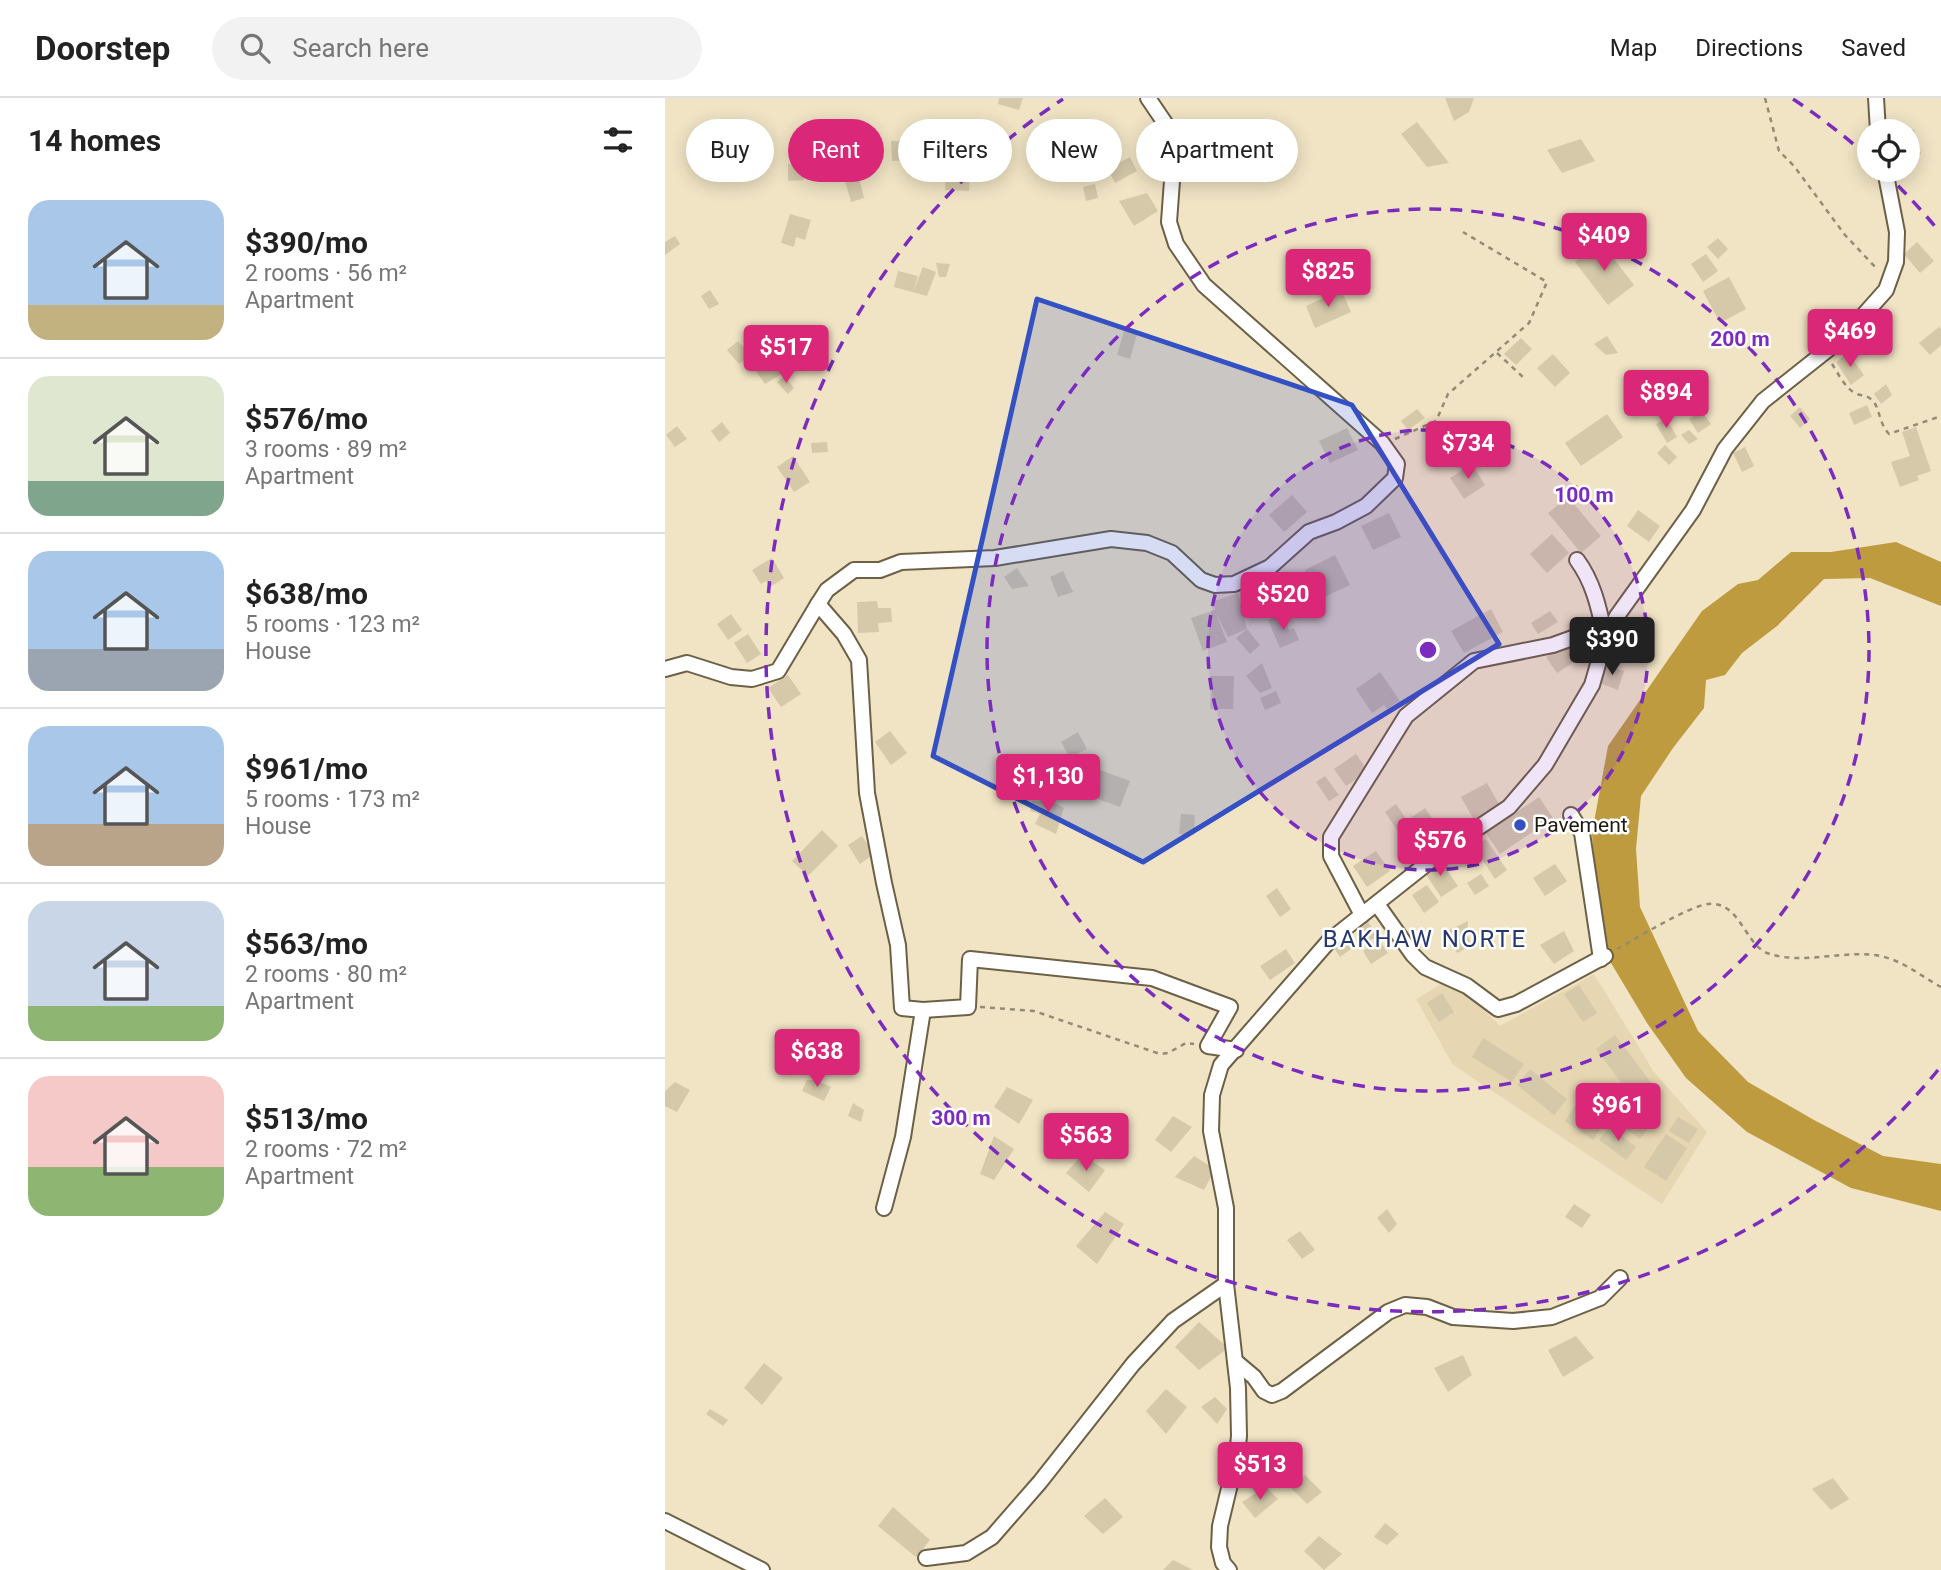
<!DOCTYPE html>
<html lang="en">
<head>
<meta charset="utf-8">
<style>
	body { margin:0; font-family:Roboto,sans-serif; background:#f2f2f2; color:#222; height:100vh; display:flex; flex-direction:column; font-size:26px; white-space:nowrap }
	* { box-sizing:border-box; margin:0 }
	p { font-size:23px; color:#767676 }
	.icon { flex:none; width:38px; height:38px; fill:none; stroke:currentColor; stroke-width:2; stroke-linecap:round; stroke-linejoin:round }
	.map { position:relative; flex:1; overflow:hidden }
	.sheet { display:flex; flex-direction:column; background:#fff; width:665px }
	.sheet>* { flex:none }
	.banner { position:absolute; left:21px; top:21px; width:665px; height:63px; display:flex; gap:14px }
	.tools { position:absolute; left:1192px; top:21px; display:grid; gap:14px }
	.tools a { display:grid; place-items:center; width:63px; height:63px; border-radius:50%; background:#fff; box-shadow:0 4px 18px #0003; font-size:35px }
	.price { position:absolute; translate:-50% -60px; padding:0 16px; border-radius:7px; background:#db2777; color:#fff; font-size:23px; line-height:46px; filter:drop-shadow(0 2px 4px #0008) }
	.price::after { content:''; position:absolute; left:50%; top:42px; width:21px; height:16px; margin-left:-10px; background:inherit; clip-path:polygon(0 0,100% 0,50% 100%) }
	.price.current { background:#222; color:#fff }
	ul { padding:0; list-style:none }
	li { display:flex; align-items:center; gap:21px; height:175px; padding:0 28px }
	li+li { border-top:2px solid #e0e0e0 }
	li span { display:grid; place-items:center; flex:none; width:196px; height:140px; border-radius:21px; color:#555 }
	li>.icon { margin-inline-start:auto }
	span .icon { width:84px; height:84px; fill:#fffc; stroke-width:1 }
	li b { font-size:30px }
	h2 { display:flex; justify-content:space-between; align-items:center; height:84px; padding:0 28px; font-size:30px }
	.tag { padding:0 24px; border-radius:32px; background:#fff; box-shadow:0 4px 18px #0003; font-size:24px; line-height:63px }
	.tag.current { background:#db2777; color:#fff }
	header { display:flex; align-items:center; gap:42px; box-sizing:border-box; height:98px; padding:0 35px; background:#fff; border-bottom:2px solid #e0e0e0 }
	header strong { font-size:33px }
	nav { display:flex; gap:38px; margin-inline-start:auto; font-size:24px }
	.search { width:490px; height:63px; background:#f2f2f2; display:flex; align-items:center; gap:18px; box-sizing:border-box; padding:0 24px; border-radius:38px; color:#767676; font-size:26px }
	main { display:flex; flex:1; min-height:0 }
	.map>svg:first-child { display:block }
	.built { fill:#e6d6b2 }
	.water { fill:#be9b3f }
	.building { fill:#d5c9aa }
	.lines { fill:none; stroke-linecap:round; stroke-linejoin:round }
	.minor-casing { stroke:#6c6146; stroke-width:18 }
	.path { stroke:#948b75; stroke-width:2.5; stroke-dasharray:5 5; stroke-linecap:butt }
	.minor { stroke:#fff; stroke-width:14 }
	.marked { fill:#3451c3; fill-opacity:0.2; stroke:#3451c3; stroke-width:5; stroke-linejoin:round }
	.ring { fill:none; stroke:#7b2cbf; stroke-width:3.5; stroke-dasharray:12 9 }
	.poi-dot { fill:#3451c3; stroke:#fff; stroke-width:2.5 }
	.labels { text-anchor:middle; stroke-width:5; stroke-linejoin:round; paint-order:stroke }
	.poi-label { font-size:21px; fill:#1e1a0f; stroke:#fff; text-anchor:start }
	.quarter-label { font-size:24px; letter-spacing:2px; fill:#25376f; stroke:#fff }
	.centre { fill:#7b2cbf; stroke:#fff; stroke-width:3.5 }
	.ring-label { font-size:21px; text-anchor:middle; font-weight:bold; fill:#7b2cbf; stroke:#fff; stroke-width:5; stroke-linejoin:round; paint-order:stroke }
</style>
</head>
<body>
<header>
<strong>Doorstep</strong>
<div class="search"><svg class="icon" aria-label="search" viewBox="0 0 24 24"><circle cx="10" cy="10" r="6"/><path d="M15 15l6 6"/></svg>Search here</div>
<nav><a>Map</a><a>Directions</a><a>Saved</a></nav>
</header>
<main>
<section class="sheet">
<h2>14 homes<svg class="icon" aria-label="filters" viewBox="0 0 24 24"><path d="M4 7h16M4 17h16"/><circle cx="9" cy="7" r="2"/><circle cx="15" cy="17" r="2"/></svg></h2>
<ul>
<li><span style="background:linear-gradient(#a9c7e8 75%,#c2b280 0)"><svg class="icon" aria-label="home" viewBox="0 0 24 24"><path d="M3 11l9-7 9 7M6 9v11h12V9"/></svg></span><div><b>$390/mo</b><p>2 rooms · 56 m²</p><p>Apartment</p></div></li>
<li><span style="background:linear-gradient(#dfe7d0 75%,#7fa58c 0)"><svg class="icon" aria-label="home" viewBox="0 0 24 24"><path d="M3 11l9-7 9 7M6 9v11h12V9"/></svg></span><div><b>$576/mo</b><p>3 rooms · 89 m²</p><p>Apartment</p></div></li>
<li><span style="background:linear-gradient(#a9c7e8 70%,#9aa5b1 0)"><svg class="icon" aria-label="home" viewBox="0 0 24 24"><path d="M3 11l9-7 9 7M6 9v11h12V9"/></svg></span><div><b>$638/mo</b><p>5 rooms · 123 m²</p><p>House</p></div></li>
<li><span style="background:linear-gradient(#a9c7e8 70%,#b9a48a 0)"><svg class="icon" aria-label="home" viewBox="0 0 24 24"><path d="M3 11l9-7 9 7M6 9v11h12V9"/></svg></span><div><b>$961/mo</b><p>5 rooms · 173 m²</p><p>House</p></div></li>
<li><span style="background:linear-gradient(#c9d6e8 75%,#8fb573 0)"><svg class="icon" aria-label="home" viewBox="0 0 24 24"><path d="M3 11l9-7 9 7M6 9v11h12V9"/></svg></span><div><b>$563/mo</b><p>2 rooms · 80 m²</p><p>Apartment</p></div></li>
<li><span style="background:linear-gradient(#f6c9c9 65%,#8fb573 0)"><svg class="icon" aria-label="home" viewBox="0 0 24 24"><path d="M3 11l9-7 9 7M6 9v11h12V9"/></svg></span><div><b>$513/mo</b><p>2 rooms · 72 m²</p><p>Apartment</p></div></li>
</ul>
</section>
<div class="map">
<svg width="1276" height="1472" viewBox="0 0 1276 1472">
	<rect width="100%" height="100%" fill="#f1e4c5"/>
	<path class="built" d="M929,876L989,974L1042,1034L997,1106L788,967L751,901L776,886L800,892L835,928Z"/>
	<path class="water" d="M1231,444L1276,464V508L1205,480L1159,481L1112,528L1077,555L1060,577L1041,582L1039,610L1008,650L976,698L971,751L975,809L1033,933L1083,984L1149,1022L1218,1058L1276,1066V1113L1186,1090L1082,1034L1021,980L982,925L946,865L932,812L927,735L943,648L1037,513L1073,486L1093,482L1126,454H1166Z"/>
	<g class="building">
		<path d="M334,0H358L354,12L333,6Z"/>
		<path d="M780,0H809L804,14L789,23Z"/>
		<path d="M752,24L784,65L762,69L736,36Z"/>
		<path d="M258,26L266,46L251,50L243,32Z"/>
		<path d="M1249,31L1256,56L1242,60V33Z"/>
		<path d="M916,41L930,63L897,75L882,52Z"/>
		<path d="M226,43H243L244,62L227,63Z"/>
		<path d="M131,46H142V60L131,61Z"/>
		<path d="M465,59L472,73L450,85L443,71Z"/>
		<path d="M139,65V82L123,83V66Z"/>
		<path d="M281,70L305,72L304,93L280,92Z"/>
		<path d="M194,80L199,100L186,104L180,83Z"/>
		<path d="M430,86L433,100L421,103L418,89Z"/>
		<path d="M482,95L493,113L469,128L454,103Z"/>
		<path d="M125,116L146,122L140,142L131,139L129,149L116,145Z"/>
		<path d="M10,138L15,146L0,157V144Z"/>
		<path d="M1053,140L1063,151L1053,161L1042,149Z"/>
		<path d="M936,144L969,187L943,207L910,164Z"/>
		<path d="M1252,144L1269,163L1255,175L1239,156Z"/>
		<path d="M1041,156L1053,173L1038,184L1026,166Z"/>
		<path d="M271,165L285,166L281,179H274Z"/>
		<path d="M258,169L271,174L262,198L229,189L233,173L253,178L248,194Z"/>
		<path d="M1064,179L1081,211L1055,225L1038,193Z"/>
		<path d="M45,192L54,206L44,211L36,198Z"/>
		<path d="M676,192L686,214L650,230L641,208Z"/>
		<path d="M1274,229L1276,231V247L1265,257L1254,245Z"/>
		<path d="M459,233L472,236L465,261L452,257Z"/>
		<path d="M942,238L953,255L941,257L929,246Z"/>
		<path d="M856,240L867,251L851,267L839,256Z"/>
		<path d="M73,243L85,257L74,266L62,252Z"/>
		<path d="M102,250L118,275L100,286L83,262Z"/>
		<path d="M1183,255L1199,277L1186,287L1171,264Z"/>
		<path d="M888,256L905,275L890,289L872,270Z"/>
		<path d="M1011,274L1024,291L1008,303L995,286Z"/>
		<path d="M119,278L129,290L123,296L112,284Z"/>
		<path d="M1221,286L1227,297L1216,306L1209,296Z"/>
		<path d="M1024,291L1036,306L1020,318L1011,307Z"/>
		<path d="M1202,307L1207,319L1189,327L1184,315Z"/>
		<path d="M1135,309L1145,321L1135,330L1125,318Z"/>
		<path d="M752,311L760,320L743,332L736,323Z"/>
		<path d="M1037,313L1046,326L1033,335L1024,321Z"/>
		<path d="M942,316L958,339L916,368L900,345Z"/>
		<path d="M1001,320L1012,339L1002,345L991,326Z"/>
		<path d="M57,324L65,335L54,344L46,333Z"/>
		<path d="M12,328L22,341L10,349L1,337Z"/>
		<path d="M1251,329L1266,373L1252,378L1254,382L1235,389L1226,364L1245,358L1237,334Z"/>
		<path d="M682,330L693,352L665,365L654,343Z"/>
		<path d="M1024,332L1033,341L1024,346L1016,337Z"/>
		<path d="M162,344L163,354L147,355L146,345Z"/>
		<path d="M1000,347L1012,359L1004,367L992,355Z"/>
		<path d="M1080,349L1089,368L1077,374L1068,355Z"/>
		<path d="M128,358L145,384L129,394L112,369Z"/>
		<path d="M807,366L820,387L799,401L785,380Z"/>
		<path d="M627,397L642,414L619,434L604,417Z"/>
		<path d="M903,399L936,438L916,455L883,415Z"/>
		<path d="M973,412L995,428L984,444L962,428Z"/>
		<path d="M724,415L736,439L708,452L696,428Z"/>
		<path d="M887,436L904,455L882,475L865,456Z"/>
		<path d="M670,457L685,487L655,501L640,472Z"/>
		<path d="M107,460L119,480L105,489L101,483L96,486L87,472Z"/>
		<path d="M352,470L364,488L347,491L339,479Z"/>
		<path d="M398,473L408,494L393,499L385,479Z"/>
		<path d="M573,495L582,531L563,539L551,515L562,544L538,553L526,520L550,512V503Z"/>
		<path d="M212,503L213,510H226L227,524L213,525L214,534L193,535L192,504Z"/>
		<path d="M826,511L838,534L799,555L786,533Z"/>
		<path d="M885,513L893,524L873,536L866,525Z"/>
		<path d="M66,516L77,532L63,542L52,526Z"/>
		<path d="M616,516L624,532L629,530L634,542L615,550L603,522Z"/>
		<path d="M582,531L595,547L585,556L571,540Z"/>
		<path d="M83,536L96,556L82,565L69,545Z"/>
		<path d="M908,542L918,558L892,575L881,559Z"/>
		<path d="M597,565L607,590L595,595L581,578Z"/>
		<path d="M941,567L959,573L953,592L934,585Z"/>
		<path d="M715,574L735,603L722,611L719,607L707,615L691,591Z"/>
		<path d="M123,577L136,596L116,609L103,590Z"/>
		<path d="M546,578H569L568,611H545Z"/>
		<path d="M611,593L616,605L600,612L595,600Z"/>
		<path d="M225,633L242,655L226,667L210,644Z"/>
		<path d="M413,634L422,651L405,660L396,644Z"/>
		<path d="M691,656L703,673L681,688L669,671Z"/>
		<path d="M435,672L465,683L455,709L425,698Z"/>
		<path d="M660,678L674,697L664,703L651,684Z"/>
		<path d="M822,685L835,708L809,722L796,699Z"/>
		<path d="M874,699L888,720L835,756L821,735Z"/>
		<path d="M380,700L399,710L391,736L370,726L375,716L365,713L367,703H375Z"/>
		<path d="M731,706L747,730L736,738L720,714Z"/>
		<path d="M760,710L771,726L755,737L744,721Z"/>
		<path d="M516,716L530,717L529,737L514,736Z"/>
		<path d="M157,732L173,748L143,778L127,763Z"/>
		<path d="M197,738L209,756L195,766L183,747Z"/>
		<path d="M821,741L842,772L830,781L809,749Z"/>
		<path d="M711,753L725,773L702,789L688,768Z"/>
		<path d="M774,761L793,788L776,799L758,772Z"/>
		<path d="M890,766L902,783L880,798L868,780Z"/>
		<path d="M816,776L824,788L810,797L802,785Z"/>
		<path d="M762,787L774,804L759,815L747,797Z"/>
		<path d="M612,790L626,811L615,819L601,798Z"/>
		<path d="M702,822L712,838L701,845L690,830Z"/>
		<path d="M803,823L802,837L807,847L792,855L782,833Z"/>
		<path d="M899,833L909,853L889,866L875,847Z"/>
		<path d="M678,839L686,851L675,859L667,847Z"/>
		<path d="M714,842L723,855L706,866L698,853Z"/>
		<path d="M621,851L630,865L605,882L595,868Z"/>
		<path d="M914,887L932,915L918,924L899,896Z"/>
		<path d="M777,895L789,914L774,924L762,905Z"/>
		<path d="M950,937L994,995L975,1010L931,951Z"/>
		<path d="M818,940L859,966L847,984L807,959Z"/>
		<path d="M865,971L902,1001L889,1017L852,987Z"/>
		<path d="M142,982H151L166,989L159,1003L137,993Z"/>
		<path d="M10,984L25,992L12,1014L0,1008V993Z"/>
		<path d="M342,989L368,1002L354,1026L329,1009Z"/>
		<path d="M188,1005L199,1012L196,1024L183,1018Z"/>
		<path d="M912,1005L940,1024L928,1042L900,1023Z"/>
		<path d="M971,1014L987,1025L975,1041L960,1030Z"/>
		<path d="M508,1018L527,1029L506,1054L490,1042Z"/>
		<path d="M1013,1019L1033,1031L1024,1045L1004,1033Z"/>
		<path d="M945,1029L971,1049L961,1062L934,1042Z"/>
		<path d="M1001,1036L1022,1050L1001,1083L979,1069Z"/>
		<path d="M329,1038L349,1051L329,1082L315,1076Z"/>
		<path d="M417,1057L440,1072L424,1094L401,1075Z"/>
		<path d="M529,1058L550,1071L539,1092L510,1079Z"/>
		<path d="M909,1106L926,1117L917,1130L900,1119Z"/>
		<path d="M722,1111L732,1126L724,1135L712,1120Z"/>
		<path d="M440,1114L459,1126L432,1166L411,1148Z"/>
		<path d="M635,1133L650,1152L637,1161L622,1142Z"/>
		<path d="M534,1224L563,1250L534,1272L510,1249Z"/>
		<path d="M911,1238L929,1260L898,1279L883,1252Z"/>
		<path d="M798,1257L807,1277L783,1294L769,1270Z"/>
		<path d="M99,1265L118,1280L97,1307L79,1290Z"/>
		<path d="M501,1291L522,1309L501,1336L481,1313Z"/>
		<path d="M550,1299L562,1311L552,1326L536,1309Z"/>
		<path d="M45,1311L63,1322L58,1328L41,1316Z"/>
		<path d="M640,1377L657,1394L642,1406L626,1390Z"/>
		<path d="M1168,1380L1184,1401L1166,1412L1147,1391Z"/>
		<path d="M601,1389L613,1401L590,1420L577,1404Z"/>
		<path d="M440,1400L458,1419L438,1436L419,1418Z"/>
		<path d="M228,1409L265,1442L251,1459L213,1428Z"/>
		<path d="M720,1425L734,1436L722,1447L709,1439Z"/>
		<path d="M654,1438L677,1456L659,1472L639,1453Z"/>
		<path d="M508,1462L528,1472H498Z"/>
	</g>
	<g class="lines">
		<g class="minor-casing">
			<g id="minor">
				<path d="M483,0L504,31L508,69L504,124L511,146L539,187L717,345L732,366L730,380L701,408L671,424L644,434L605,469L569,486L550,487L536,482L507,455L482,445L446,441L330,460L236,464L215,472H189L162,492L153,506L179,536L194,562L202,695L219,785L233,847L237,910L258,912L303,909L305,861L487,880L565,909L543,948L571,952"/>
				<path d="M1211,0L1213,33"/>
				<path d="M912,462C929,485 934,511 940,538"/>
				<path d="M0,571L22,565L66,579L87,581L113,573L153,506"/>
				<path d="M906,717L917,735L936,861"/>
				<path d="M712,806L748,857L760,869L802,888L833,911L851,906L940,858"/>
				<path d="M697,817L666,758V739L741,618L809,563L888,547L938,529"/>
				<path d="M219,1110L238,1039L258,912"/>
				<path d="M570,1263L589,1279L599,1293L607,1297L617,1293L723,1214L740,1207L762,1209L788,1219L848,1223L887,1219L935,1200L955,1180"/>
				<path d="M0,1423L97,1472"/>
				<path d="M261,1460L301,1455L327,1439L375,1384L468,1266L508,1223L561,1186"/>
				<path d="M564,1472L558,1465L554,1449L555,1428L572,1357L574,1338L573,1290L561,1186V1110L546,1033L547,997L556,967L664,843L774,756L844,709L880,667L927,587L940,542L952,518L1028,412L1060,351L1098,303L1180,238L1221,192L1231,164L1232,134L1220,72"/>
			</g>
		</g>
		<g class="path">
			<path d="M1100,0L1114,53L1129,68L1180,137L1213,172"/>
			<path d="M832,255L858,279"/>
			<path d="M1167,266C1173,275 1181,292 1192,296C1197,298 1202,297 1207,302C1215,309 1213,324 1224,336L1276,318"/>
			<path d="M730,341L771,323L783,296L864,225L882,184L798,134"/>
			<path d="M952,851C972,840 1024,808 1043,806C1075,803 1079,845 1102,855C1134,867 1175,853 1209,857C1235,860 1254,877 1276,889"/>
			<path d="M315,909L369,913L495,956L503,955L521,945L529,946"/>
		</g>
		<use href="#minor" class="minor"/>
	</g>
	<path class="marked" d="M372,201L687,307L834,546L478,764L268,658Z"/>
	<circle cx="763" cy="552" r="220" fill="#7b2cbf" fill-opacity=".12"/>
	<g class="ring">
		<circle cx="763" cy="552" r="220"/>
		<circle cx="763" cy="552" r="441"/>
		<path d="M1273 972A661 661 0 1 1 398 1M1128 1A661 661 0 0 1 1201 57M1218 73A661 661 0 0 1 1273 132"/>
	</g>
	<circle class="poi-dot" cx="855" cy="727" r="7"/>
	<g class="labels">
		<g class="poi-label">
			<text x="869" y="734">Pavement</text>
		</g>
		<g class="quarter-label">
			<text x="760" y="849">BAKHAW NORTE</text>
		</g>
	</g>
	<circle cx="763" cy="552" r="10" class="centre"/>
	<g class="ring-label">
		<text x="1075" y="248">200 m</text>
		<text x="919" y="404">100 m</text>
		<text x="296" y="1027">300 m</text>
	</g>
</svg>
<div class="tools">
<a><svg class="icon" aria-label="locate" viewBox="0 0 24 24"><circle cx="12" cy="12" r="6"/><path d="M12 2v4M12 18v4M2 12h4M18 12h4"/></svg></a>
</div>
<b class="price" style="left:939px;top:175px">$409</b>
<b class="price" style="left:663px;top:211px">$825</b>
<b class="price" style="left:1185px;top:271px">$469</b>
<b class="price" style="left:121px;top:287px">$517</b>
<b class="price" style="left:1001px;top:332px">$894</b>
<b class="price" style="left:803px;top:383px">$734</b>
<b class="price" style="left:618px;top:534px">$520</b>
<b class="price current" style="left:947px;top:579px">$390</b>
<b class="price" style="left:383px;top:716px">$1,130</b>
<b class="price" style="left:775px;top:780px">$576</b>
<b class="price" style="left:152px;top:991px">$638</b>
<b class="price" style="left:953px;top:1045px">$961</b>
<b class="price" style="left:421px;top:1075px">$563</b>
<b class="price" style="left:595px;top:1404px">$513</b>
<div class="banner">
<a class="tag">Buy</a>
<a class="tag current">Rent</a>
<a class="tag">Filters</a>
<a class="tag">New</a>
<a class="tag">Apartment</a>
</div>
</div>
</main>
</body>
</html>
